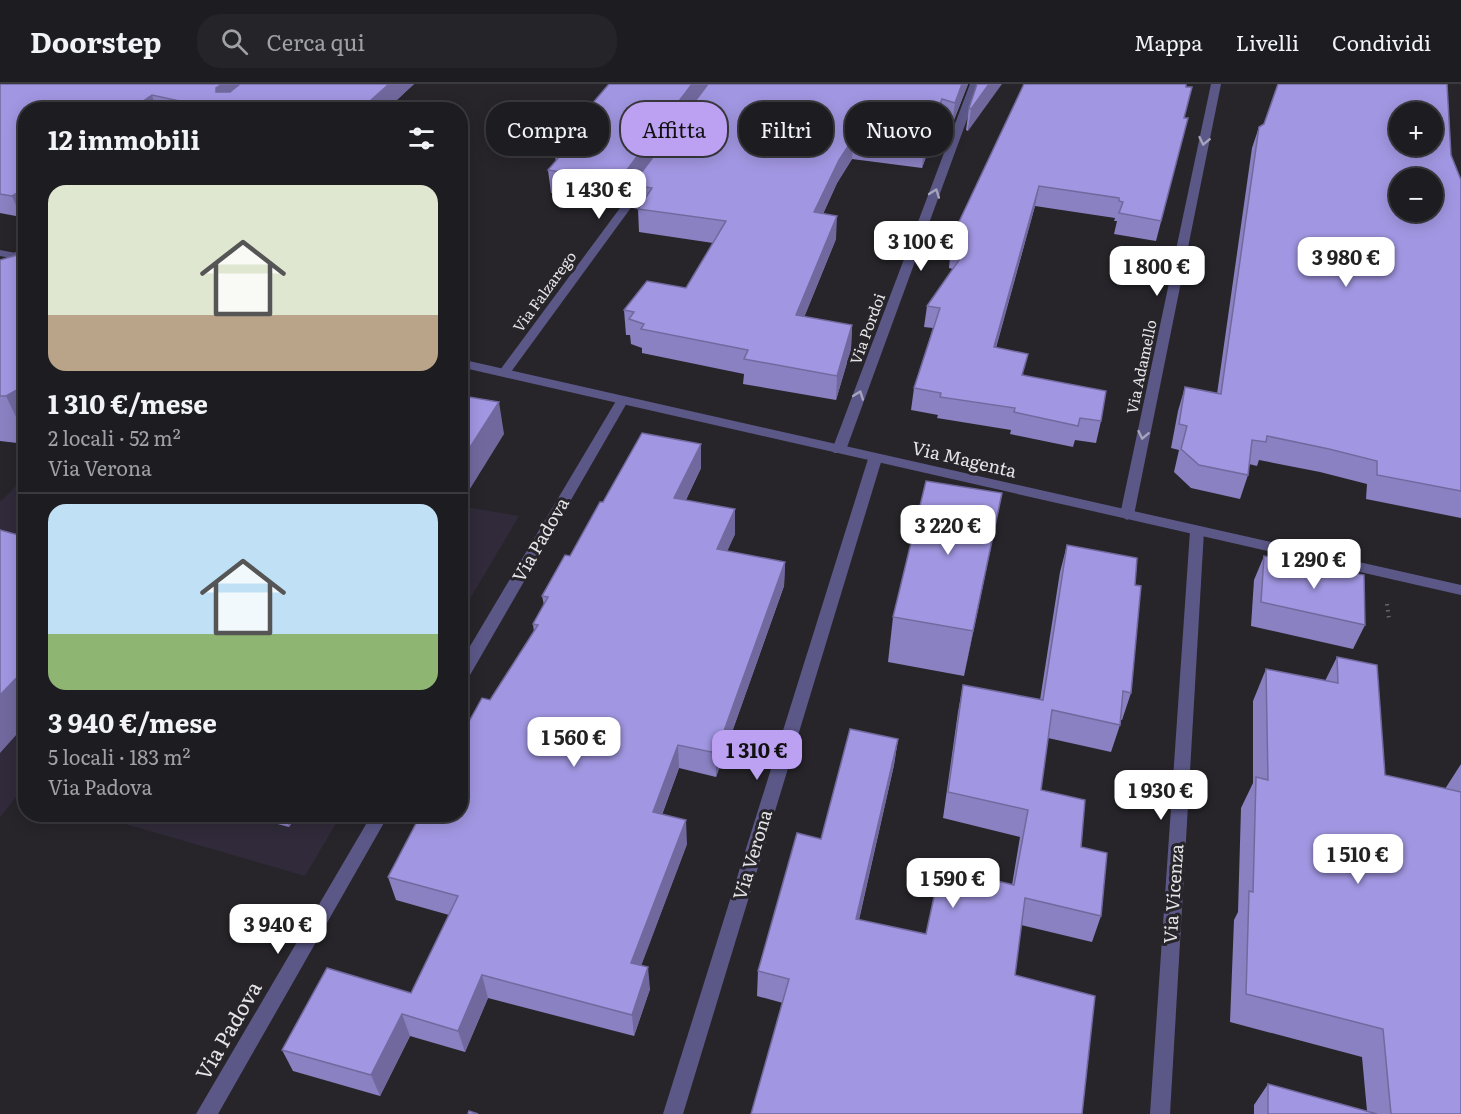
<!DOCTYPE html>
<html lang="it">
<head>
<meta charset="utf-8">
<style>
	body { margin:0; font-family:Literata,serif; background:#252529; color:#f1f3f6; height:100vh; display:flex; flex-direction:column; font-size:22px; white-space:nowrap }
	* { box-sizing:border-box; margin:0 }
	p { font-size:20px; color:#a0a1a5 }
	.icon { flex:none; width:33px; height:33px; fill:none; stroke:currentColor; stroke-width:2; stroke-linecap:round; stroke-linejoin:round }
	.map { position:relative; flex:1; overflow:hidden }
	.drawer { position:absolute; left:18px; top:18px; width:450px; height:720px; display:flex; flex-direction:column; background:#1d1c20; border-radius:24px; box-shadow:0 3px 15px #0003,0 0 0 2px #3b3a3e }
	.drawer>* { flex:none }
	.top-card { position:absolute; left:486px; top:18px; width:570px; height:54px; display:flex; gap:12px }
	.fabs { position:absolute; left:1389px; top:18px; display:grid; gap:12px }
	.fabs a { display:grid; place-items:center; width:54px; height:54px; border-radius:50%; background:#1d1c20; box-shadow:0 3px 15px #0003,0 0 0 2px #3b3a3e; font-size:30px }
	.price { position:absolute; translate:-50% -51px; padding:0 14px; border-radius:12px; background:#fff; color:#222; font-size:20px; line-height:39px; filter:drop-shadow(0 2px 3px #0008) }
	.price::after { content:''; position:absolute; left:50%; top:36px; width:18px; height:14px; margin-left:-9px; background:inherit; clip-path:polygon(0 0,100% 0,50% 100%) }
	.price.on { background:#bca0f2; color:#111 }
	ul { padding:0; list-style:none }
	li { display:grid; align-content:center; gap:12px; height:318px; padding:0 30px }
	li+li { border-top:2px solid #3b3a3e }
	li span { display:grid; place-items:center; height:186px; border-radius:18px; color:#555 }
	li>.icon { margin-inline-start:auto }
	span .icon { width:108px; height:108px; fill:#fffc; stroke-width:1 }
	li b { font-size:26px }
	h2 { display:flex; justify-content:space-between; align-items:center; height:72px; padding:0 30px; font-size:26px }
	.tag { padding:0 21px; border-radius:24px; background:#1d1c20; box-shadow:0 3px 15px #0003,0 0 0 2px #3b3a3e; font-size:21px; line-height:54px }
	.tag.on { background:#bca0f2; color:#111 }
	header { display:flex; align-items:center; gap:36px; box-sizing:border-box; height:84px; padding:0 30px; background:#1d1c20; border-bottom:2px solid #3b3a3e }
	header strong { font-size:28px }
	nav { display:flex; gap:33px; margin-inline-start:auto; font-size:21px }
	.search { width:420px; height:54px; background:#252529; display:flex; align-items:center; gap:15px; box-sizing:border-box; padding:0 21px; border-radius:24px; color:#a0a1a5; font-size:22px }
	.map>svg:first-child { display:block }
	.industrial { fill:#302a3a }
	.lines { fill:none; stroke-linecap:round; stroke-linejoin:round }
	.path { stroke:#68666a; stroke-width:4; stroke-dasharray:1.5 4.5; stroke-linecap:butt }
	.minor { fill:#5b5888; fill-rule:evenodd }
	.tertiary { fill:#5b5888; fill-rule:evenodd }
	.wall { fill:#8a81c2 }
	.shaded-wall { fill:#71699e }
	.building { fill:#a196e1; stroke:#71699e; stroke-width:1.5; fill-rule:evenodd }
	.oneway { stroke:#a6a4bc }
	.labels { text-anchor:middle; stroke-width:6; stroke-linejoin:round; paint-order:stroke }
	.far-street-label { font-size:15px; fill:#e4e3e6; stroke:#27252a }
	.street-label { font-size:18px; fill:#e4e3e6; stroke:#27252a }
	.near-street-label { font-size:21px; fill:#e4e3e6; stroke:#27252a }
</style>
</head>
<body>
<header>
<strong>Doorstep</strong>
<div class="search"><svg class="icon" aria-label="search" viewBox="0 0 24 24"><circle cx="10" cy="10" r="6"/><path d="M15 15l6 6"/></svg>Cerca qui</div>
<nav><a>Mappa</a><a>Livelli</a><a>Condividi</a></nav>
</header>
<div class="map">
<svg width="1461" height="1030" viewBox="0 0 1461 1030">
	<rect width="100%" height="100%" fill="#27252a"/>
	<g class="industrial">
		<path d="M25,393V710L20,708L0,733V418Z"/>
		<path d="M461,422L519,432L461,530L460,422Z"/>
		<path d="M94,731H341L305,792Z"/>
	</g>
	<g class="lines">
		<path class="path" d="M1387,520L1389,535"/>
		<g class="minor">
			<path d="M970,0H980L846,366L844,369H834L832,366Z"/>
			<path d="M1211,0H1221L1134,431L1127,436L1120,431Z"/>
			<path d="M640,97L649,99L508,292H500L498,289L500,286Z"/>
			<path d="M26,162V170L20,174H12V170Z"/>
			<path d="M622,313L628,317L466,598L460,600V579L616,317Z"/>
			<path d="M875,371L882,375L683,1030H663L868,375Z"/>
			<path d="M1197,442L1204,447L1170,1030H1150L1190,447Z"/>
			<path d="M372,730H389L218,1030H196Z"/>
		</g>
		<g class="tertiary">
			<path d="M0,166L26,171V177L0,172Z"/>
			<path d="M460,275L1461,501V511L460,283Z"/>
		</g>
	</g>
	<g class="wall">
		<path d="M0,0H414L386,26H26L21,133L0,129Z"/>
		<path d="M968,0L952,41L939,37L922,84L852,75L837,99L823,130L836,155L804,233L852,241L851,265L836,316L743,300L744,290L642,269V264L631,260L630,251H626L624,226L686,204L713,159L639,148L638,125L633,124L632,103L618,122L567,114V112L551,109L548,86L556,78L554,64Z"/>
		<path d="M977,0L968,47L966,46L969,24Z"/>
		<path d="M1184,34H1188L1156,157L1114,150L1117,137H1114L1115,134L1035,122L996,264L1024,291L1101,337L1096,359L1075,356L1073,363L1010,350L1011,346L937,334L938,331L911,326L914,304L933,244L924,243L927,222L953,185L949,184L951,163L958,140Z"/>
		<path d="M1259,43L1451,71L1461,96V434L1366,415L1367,400L1320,388L1259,376L1257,382L1249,380L1248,391L1240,415L1191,404L1174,388L1179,366L1171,364L1178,327L1185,303L1217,310L1252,64Z"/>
		<path d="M26,174V360L0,357V176Z"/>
		<path d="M701,360V384L686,416L735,450L727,467L785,478L784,502L716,693L679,684L662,731L687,760L641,881L650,905L634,952L488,914L465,968L410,952L380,1012L293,987L282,966L411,909L449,831L396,816L388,793L534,548L533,540L544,521L542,512L570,472L603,418Z"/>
		<path d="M1002,409L964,592L888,578L893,533Z"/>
		<path d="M1067,461L1135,501L1131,609L1122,636H1121L1120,641L1111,668L1048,654L1041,706L1081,763L1101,832L1092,858L1021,841L1015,891L1082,1030H751L783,919L757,912L758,887L821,755L898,655L894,681L859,836L926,850L944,801L947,785L1012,801L1020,753L943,734L958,628L963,601L1040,616L1060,488Z"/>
		<path d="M1264,472L1365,541L1353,565L1251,542L1254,496Z"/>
		<path d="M1337,573L1385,691L1445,705L1461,680V1030H1254V1021L1268,1000L1367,1027L1362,973L1230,938L1234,836L1238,828L1241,724L1253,699V617L1266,585L1325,597Z"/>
		<path d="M240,730H298L289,743Z"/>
	</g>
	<g class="shaded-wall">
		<path d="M222,0H253L222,24L216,8V4Z"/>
		<path d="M389,0H414L386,26H360Z"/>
		<path d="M692,0H708L632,101V103L618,122L617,99Z"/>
		<path d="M962,0H968L952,41L955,19Z"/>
		<path d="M989,0H1002L968,47L971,25Z"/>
		<path d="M152,11L156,26H130Z"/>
		<path d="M942,15L939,37L922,84L924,62Z"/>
		<path d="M854,53L852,75L837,99L813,152L814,128L839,76Z"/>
		<path d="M1039,102L1035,122L990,284L994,263Z"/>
		<path d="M26,104V131L21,133L12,112Z"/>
		<path d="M837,132L836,155L795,256L796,231Z"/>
		<path d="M852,241L851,265L836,316L837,292Z"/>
		<path d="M26,301V354L6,312Z"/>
		<path d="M499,318L504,350L460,421V379Z"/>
		<path d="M701,360V384L675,438L674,414Z"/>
		<path d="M1002,409L993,454L964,592L973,547Z"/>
		<path d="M735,425V450L717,490V465Z"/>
		<path d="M785,478L784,502L716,693V669Z"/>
		<path d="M26,584V640L0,669V611Z"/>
		<path d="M898,655L894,681L853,861L856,835Z"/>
		<path d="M678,661L679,684L654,752L653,728Z"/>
		<path d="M284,730H298L289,743Z"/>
		<path d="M686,736L687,760L634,901L631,879Z"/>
		<path d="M648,883L650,905L634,952L632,931Z"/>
		<path d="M482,891L488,914L465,968L458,947Z"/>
		<path d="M402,930L410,952L380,1012L371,991Z"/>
	</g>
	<g class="building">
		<path d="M0,0H222L216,4V8H230L240,0H389L360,26H221L152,11L130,26H26V104L12,112L0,110Z"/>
		<path d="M609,0H692L617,99L565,91L567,89L548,86L566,65L554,64Z"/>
		<path d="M708,0H962L955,19L942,15L924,62L854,53L839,76L814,128L837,132L796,231L852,241L837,292L744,275L748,266L641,245L644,240L629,235L634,228L624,226L647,197L686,204L726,137L638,125L652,104L632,101Z"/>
		<path d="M977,0H989L971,25L969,24Z"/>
		<path d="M1024,0H1186V3H1192L1184,34H1188L1161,137L1119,129L1123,118L1119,117V114L1039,102L994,263L1028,270L1022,291L1106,307L1101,337L1080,334L1078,342L1014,328L1015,324L940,313L941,309L914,304L940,224L927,222L966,166L951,163L958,140Z"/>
		<path d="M1278,0H1447L1451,71L1461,96V407L1377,391V377L1329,365L1267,352L1266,358L1252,356L1248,391L1199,381L1181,365L1187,342L1179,340L1185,303L1221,310L1259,43L1264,40ZM1400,28H1432V62H1400ZM1400,94H1432V128H1400Z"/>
		<path d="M17,171L26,174V301L6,312H0V176Z"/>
		<path d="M463,312L499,318L460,379V314Z"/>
		<path d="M642,349L701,360L674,414L735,425L717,465L785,478L716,669L678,661L653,728L686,736L631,879L648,883L632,931L482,891L458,947L402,930L371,991L282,966L327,884L411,909L458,812L388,793L421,730H460V654L482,614L490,616L538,541L533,540L548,513L542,512L565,471L570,472L600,418H603Z"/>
		<path d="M926,397L1002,409L973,547L893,533Z"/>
		<path d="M0,446L26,453V584L0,611Z"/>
		<path d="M1067,461L1137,474L1135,501L1141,502L1131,609L1123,607L1120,641L1052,626L1041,706L1085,716L1081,763L1107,769L1101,832L1025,814L1015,891L1095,912L1082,1030H751L789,895L758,887L797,749L821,755L850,645L898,655L856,835L926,850L937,799L945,801L947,785L1014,801L1028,726L948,708L963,601L1043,616Z"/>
		<path d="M1264,472L1364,491L1365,541L1261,518Z"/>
		<path d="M1337,573L1377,581L1385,691L1461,708V1030H1391L1383,945L1246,910L1249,807L1253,808L1256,693L1268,696L1266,585L1338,599Z"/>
		<path d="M1268,1000L1377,1030H1268Z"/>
		<path d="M469,1027L478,1030H468Z"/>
	</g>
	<defs><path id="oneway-chevron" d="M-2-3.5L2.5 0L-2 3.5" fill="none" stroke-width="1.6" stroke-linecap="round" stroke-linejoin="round" transform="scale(1.5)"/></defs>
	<g class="oneway">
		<use href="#oneway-chevron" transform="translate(1204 57) rotate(102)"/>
		<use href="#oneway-chevron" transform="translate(935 109) rotate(-70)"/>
		<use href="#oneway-chevron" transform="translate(859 311) rotate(-70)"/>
		<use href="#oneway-chevron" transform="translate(1143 351) rotate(102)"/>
	</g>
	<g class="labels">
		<g class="far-street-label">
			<text transform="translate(545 208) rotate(-54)" y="5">Via Falzarego</text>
			<text transform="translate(868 245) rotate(-70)" y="5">Via Pordoi</text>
			<text transform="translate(1142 283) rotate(-78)" y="5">Via Adamello</text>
		</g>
		<g class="street-label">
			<text transform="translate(964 376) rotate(13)" y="6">Via Magenta</text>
			<text transform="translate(541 456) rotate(-60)" y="6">Via Padova</text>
			<text transform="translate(753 771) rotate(-73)" y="6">Via Verona</text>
			<text transform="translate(1174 810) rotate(-86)" y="6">Via Vicenza</text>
		</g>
		<g class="near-street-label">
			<text transform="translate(229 947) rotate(-60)" y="7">Via Padova</text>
		</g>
	</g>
</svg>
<div class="fabs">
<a>+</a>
<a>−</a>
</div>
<b class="price" style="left:599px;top:136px">1 430 €</b>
<b class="price" style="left:921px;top:188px">3 100 €</b>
<b class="price" style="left:1346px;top:204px">3 980 €</b>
<b class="price" style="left:1157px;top:213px">1 800 €</b>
<b class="price" style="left:948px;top:472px">3 220 €</b>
<b class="price" style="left:1314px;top:506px">1 290 €</b>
<b class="price" style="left:574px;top:684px">1 560 €</b>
<b class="price on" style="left:757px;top:697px">1 310 €</b>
<b class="price" style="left:1161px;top:737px">1 930 €</b>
<b class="price" style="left:1358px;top:801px">1 510 €</b>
<b class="price" style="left:953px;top:825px">1 590 €</b>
<b class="price" style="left:278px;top:871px">3 940 €</b>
<div class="top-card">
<a class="tag">Compra</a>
<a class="tag on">Affitta</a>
<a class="tag">Filtri</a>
<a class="tag">Nuovo</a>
</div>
<section class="drawer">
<h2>12 immobili<svg class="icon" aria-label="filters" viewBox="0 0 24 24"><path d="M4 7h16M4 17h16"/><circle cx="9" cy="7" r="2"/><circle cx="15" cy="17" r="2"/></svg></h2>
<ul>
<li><span style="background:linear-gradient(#dfe7d0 70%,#b9a48a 0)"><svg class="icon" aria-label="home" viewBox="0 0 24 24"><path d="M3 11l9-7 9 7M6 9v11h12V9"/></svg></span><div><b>1 310 €/mese</b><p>2 locali · 52 m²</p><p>Via Verona</p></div></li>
<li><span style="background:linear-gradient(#bfe0f5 70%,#8fb573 0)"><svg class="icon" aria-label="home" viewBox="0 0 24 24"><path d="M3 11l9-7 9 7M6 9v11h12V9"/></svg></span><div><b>3 940 €/mese</b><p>5 locali · 183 m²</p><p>Via Padova</p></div></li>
</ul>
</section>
</div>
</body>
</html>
